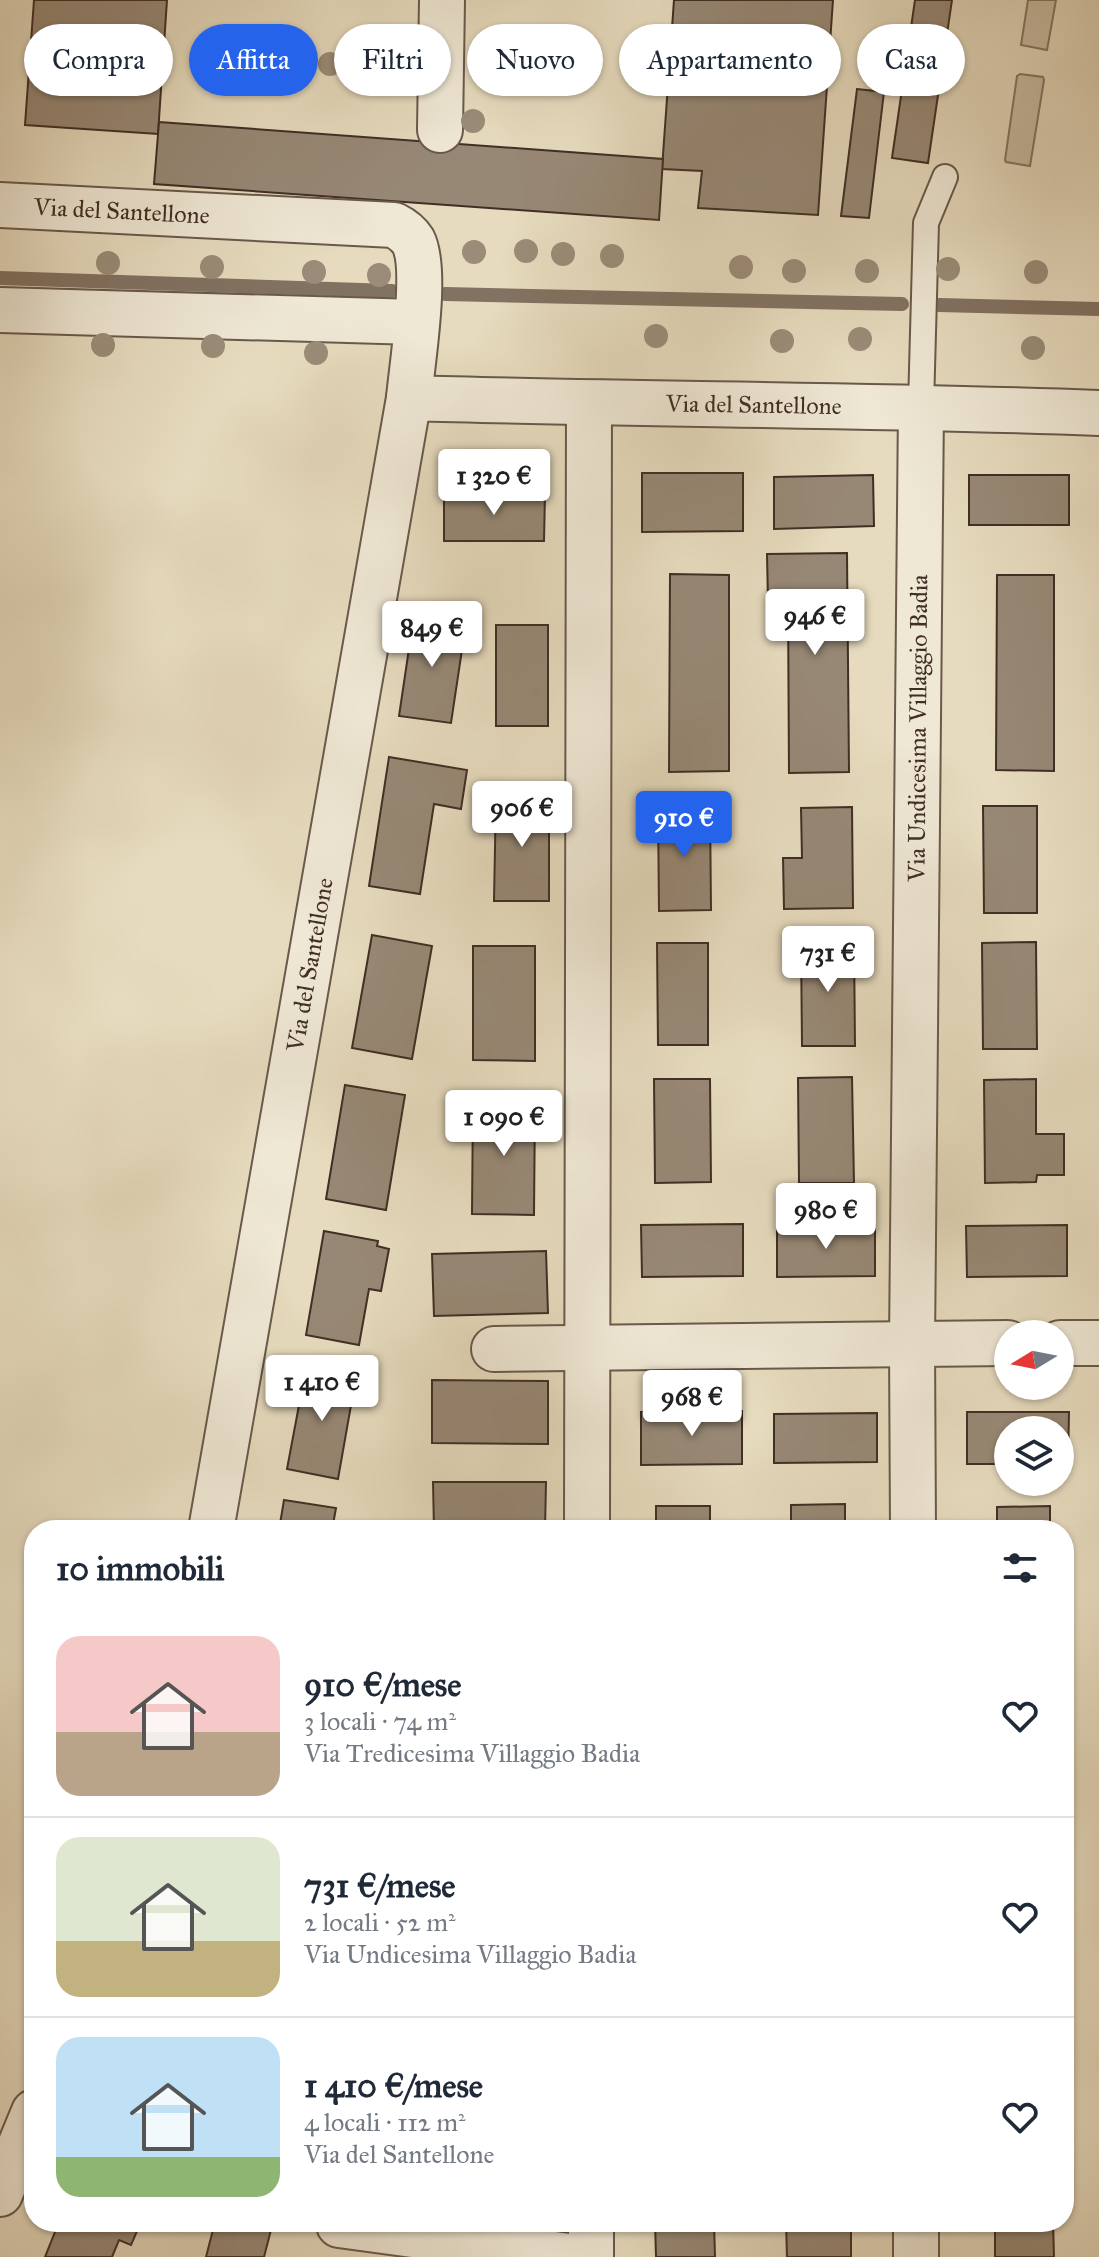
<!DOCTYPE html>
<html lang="it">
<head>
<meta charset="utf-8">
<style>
	body { margin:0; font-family:"IM FELL Great Primer",serif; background:#f2f2f3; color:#1f2937; height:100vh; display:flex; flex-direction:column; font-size:30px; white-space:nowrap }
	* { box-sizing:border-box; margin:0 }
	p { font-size:26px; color:#747a83 }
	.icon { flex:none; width:44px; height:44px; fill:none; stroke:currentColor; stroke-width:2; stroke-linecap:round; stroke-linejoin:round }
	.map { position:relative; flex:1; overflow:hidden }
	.panel { position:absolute; left:24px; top:1520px; width:1050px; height:712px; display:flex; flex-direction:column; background:#fff; border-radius:32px; box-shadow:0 2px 6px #0004 }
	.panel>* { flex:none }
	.hud { position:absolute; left:24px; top:24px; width:1052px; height:72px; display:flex; gap:16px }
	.needle { width:52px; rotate:260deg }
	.buttons { position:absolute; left:994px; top:1320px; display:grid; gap:16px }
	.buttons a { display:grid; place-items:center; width:80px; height:80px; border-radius:50%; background:#fff; box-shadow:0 2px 6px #0004; font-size:40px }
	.price { position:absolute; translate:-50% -68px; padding:0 18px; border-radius:8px; background:#fff; color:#222; font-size:26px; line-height:52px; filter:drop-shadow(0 2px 4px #0008) }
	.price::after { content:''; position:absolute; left:50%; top:48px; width:24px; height:18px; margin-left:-12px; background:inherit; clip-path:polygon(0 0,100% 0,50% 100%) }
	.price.selected { background:#2563eb; color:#fff }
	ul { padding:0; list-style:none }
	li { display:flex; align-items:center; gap:24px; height:200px; padding:0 32px }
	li+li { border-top:2px solid #e0e1e3 }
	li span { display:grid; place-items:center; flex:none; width:224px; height:160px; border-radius:24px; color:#555 }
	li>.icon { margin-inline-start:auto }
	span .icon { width:96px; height:96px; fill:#fffc; stroke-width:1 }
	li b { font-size:34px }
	h2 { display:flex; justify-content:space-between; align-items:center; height:96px; padding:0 32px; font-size:34px }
	.tag { padding:0 28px; border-radius:36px; background:#fff; box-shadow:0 2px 6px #0004; font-size:28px; line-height:72px }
	.tag.selected { background:#2563eb; color:#fff }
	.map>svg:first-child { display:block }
	.green { fill:#cabea4; stroke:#867664; stroke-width:2 }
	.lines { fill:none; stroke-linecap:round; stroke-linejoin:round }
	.stream { stroke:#827262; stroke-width:14 }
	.building { fill:#978875; stroke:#412e25; stroke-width:2 }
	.lane-casing { stroke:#6a594b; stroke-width:28 }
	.street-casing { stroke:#6a594b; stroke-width:48 }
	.lane { stroke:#efe8d5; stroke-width:24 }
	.street { stroke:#efe8d5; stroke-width:44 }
	.tree { fill:#9a8c78 }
	.labels { text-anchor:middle; stroke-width:6; stroke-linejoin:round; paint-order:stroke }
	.street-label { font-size:24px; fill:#412e25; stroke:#efe8d5 }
</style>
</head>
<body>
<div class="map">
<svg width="1099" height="2257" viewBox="0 0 1099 2257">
	<rect width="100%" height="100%" fill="#e6dbbe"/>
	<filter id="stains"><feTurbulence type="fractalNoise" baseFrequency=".0025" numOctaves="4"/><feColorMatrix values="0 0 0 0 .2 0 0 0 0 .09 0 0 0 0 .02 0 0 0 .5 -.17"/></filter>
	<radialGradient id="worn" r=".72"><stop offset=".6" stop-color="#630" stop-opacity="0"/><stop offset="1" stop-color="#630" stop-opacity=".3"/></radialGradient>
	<g class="green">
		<path d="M1028,0H1056L1047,50L1021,45Z"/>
		<path d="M1020,74L1043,77L1044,80L1030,166L1006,162L1005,160L1017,76Z"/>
	</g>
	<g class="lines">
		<g class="stream">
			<path d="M0,278L392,291"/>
			<path d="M445,294L902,304"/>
			<path d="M939,305L1099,309"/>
		</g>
	</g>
	<g class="building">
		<path d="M34,0H167L158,134L25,125Z"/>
		<path d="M674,0H833L818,215L698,208L702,171L662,169Z"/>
		<path d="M915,0H952L928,163L892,158Z"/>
		<path d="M857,89L884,92L869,218L841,216Z"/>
		<path d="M159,122L663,159L659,220L154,184Z"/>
		<path d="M642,473H743V531L642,532Z"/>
		<path d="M873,475L874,526L774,529V477Z"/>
		<rect x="969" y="475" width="100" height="50"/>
		<path d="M444,493H545L544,541H444Z"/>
		<path d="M847,553L849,772L789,773L788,601L768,602L767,554Z"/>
		<path d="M670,574L729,575V771L669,772Z"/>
		<path d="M997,575H1054V771L996,770Z"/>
		<path d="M414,615L466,623L451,723L399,716Z"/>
		<rect x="496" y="625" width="52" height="101"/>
		<path d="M389,757L467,770L461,809L434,804L420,894L369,886Z"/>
		<path d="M496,795L549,796V901H494Z"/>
		<path d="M983,806H1037V913H984Z"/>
		<path d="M658,807H710L711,910L659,911Z"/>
		<path d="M852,807L853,908L784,909L783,858H802L801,808Z"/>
		<path d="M372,935L432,946L412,1059L352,1048Z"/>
		<path d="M854,942L855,1046H802L801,943Z"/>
		<path d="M1036,942L1037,1049H983L982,943Z"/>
		<path d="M657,943H708V1045H658Z"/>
		<path d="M473,946H535V1061L473,1060Z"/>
		<path d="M852,1077L854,1183H799L798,1078Z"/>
		<path d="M654,1079H710L711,1182L655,1183Z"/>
		<path d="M1036,1079V1134H1064V1175H1037L1036,1182L985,1183L984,1080Z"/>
		<path d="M345,1085L405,1095L386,1210L326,1199Z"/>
		<path d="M473,1100L535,1101L534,1215L472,1214Z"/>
		<path d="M743,1224V1276L642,1277L641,1225Z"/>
		<path d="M875,1225V1276L777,1277V1226Z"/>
		<path d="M1067,1225V1276L967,1277L966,1226Z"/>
		<path d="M324,1231L378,1241L377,1246L389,1249L381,1291L369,1289L359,1345L306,1335Z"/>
		<path d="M546,1251L548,1313L434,1316L432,1254Z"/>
		<path d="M306,1368L356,1377L338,1479L287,1469Z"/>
		<path d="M432,1380L548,1381V1444L432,1443Z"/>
		<path d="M742,1411V1464L641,1465V1412Z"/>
		<path d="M967,1412H1069L1068,1463H1060V1430H1008V1464H967Z"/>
		<path d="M877,1413V1462L774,1463V1414Z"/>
		<path d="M433,1482H546L545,1530H434Z"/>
		<path d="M284,1500L336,1508L332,1530H279Z"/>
		<path d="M845,1504V1530H791V1505Z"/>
		<rect x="656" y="1506" width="54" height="24"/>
		<path d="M1050,1506V1530H997V1507Z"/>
		<path d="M59,2222H141L131,2245L119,2240L112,2257H45Z"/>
		<path d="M215,2222H273L264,2257H206Z"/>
		<path d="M655,2222H714L715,2257H656Z"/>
		<path d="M786,2222H851V2257H787Z"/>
		<path d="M995,2222H1053L1054,2257H995Z"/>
	</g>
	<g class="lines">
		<g class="lane-casing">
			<path id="lane" d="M921,406L926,223L945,177"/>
		</g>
		<g class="street-casing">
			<g id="street">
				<path d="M440,130L442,0"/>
				<path id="s1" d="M0,205L394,225C402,229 408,233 413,241C428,269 412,364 409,398"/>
				<path d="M0,310L416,322"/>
				<path d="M1060,1343H1099"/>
				<path d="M494,1349L1008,1343"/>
				<path id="s2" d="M211,1530L409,398C639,405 869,404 1099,413"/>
				<path d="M587,1530L589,404"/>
				<path id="s3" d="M913,1530L912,1343L921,406"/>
				<path d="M0,2194L34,2112"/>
				<path d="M916,2222V2257"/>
				<path d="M339,2225L576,2257"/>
				<path d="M591,2257V2222"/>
			</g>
		</g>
		<use href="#lane" class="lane"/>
		<use href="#street" class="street"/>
	</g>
	<g class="tree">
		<circle cx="330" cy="64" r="12"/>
		<circle cx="368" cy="65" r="12"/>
		<circle cx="406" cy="67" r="12"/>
		<circle cx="473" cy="121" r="12"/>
		<circle cx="526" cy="251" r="12"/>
		<circle cx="474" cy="252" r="12"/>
		<circle cx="563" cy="254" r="12"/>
		<circle cx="612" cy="256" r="12"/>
		<circle cx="108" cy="263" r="12"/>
		<circle cx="212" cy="267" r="12"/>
		<circle cx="741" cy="267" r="12"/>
		<circle cx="948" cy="269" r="12"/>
		<circle cx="794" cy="271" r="12"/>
		<circle cx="867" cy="271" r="12"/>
		<circle cx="314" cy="272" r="12"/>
		<circle cx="1036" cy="272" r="12"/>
		<circle cx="379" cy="275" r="12"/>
		<circle cx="656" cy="336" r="12"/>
		<circle cx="860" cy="339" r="12"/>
		<circle cx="782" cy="341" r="12"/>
		<circle cx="103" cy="345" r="12"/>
		<circle cx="213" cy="346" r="12"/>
		<circle cx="1033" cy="348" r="12"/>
		<circle cx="316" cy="353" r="12"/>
	</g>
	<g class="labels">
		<g class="street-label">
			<text dy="8" stroke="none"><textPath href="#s1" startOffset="122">Via del Santellone</textPath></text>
			<text dy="8" stroke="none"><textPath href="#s2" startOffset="1494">Via del Santellone</textPath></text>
			<text dy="8" stroke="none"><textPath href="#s3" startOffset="802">Via Undicesima Villaggio Badia</textPath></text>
			<text dy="8" stroke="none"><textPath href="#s2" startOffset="574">Via del Santellone</textPath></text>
		</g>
	</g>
	<rect width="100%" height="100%" filter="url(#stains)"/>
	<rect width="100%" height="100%" fill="url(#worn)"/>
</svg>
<div class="buttons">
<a><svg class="needle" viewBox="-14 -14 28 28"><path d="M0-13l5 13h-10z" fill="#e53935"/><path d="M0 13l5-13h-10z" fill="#747a83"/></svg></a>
<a><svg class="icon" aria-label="layers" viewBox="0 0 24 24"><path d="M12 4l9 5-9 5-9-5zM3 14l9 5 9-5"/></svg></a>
</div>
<b class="price" style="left:494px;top:517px">1 320 €</b>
<b class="price" style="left:815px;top:657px">946 €</b>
<b class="price" style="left:432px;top:669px">849 €</b>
<b class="price" style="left:522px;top:849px">906 €</b>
<b class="price selected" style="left:684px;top:859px">910 €</b>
<b class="price" style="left:828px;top:994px">731 €</b>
<b class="price" style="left:504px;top:1158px">1 090 €</b>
<b class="price" style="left:826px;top:1251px">980 €</b>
<b class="price" style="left:322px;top:1423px">1 410 €</b>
<b class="price" style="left:692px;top:1438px">968 €</b>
<div class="hud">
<a class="tag">Compra</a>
<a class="tag selected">Affitta</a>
<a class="tag">Filtri</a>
<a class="tag">Nuovo</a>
<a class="tag">Appartamento</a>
<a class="tag">Casa</a>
</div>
<section class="panel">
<h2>10 immobili<svg class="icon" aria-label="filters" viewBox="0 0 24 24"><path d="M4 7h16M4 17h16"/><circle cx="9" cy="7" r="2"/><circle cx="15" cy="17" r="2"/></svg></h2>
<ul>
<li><span style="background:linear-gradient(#f6c9c9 60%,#b9a48a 0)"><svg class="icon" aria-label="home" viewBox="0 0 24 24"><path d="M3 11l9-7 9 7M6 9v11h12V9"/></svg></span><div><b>910 €/mese</b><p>3 locali · 74 m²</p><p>Via Tredicesima Villaggio Badia</p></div><svg class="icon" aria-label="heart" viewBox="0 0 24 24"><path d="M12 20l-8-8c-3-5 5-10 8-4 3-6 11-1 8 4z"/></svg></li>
<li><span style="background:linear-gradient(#dfe7d0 65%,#c2b280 0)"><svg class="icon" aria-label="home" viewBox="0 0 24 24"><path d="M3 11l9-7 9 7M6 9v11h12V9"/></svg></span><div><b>731 €/mese</b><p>2 locali · 52 m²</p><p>Via Undicesima Villaggio Badia</p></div><svg class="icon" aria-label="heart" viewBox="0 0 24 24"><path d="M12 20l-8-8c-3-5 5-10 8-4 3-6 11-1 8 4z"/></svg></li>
<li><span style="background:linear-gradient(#bfe0f5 75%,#8fb573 0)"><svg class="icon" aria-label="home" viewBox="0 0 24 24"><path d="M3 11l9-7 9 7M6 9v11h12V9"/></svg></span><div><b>1 410 €/mese</b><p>4 locali · 112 m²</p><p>Via del Santellone</p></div><svg class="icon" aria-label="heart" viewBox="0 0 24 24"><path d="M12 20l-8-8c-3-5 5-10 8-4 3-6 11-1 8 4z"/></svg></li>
</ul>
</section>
</div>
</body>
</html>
